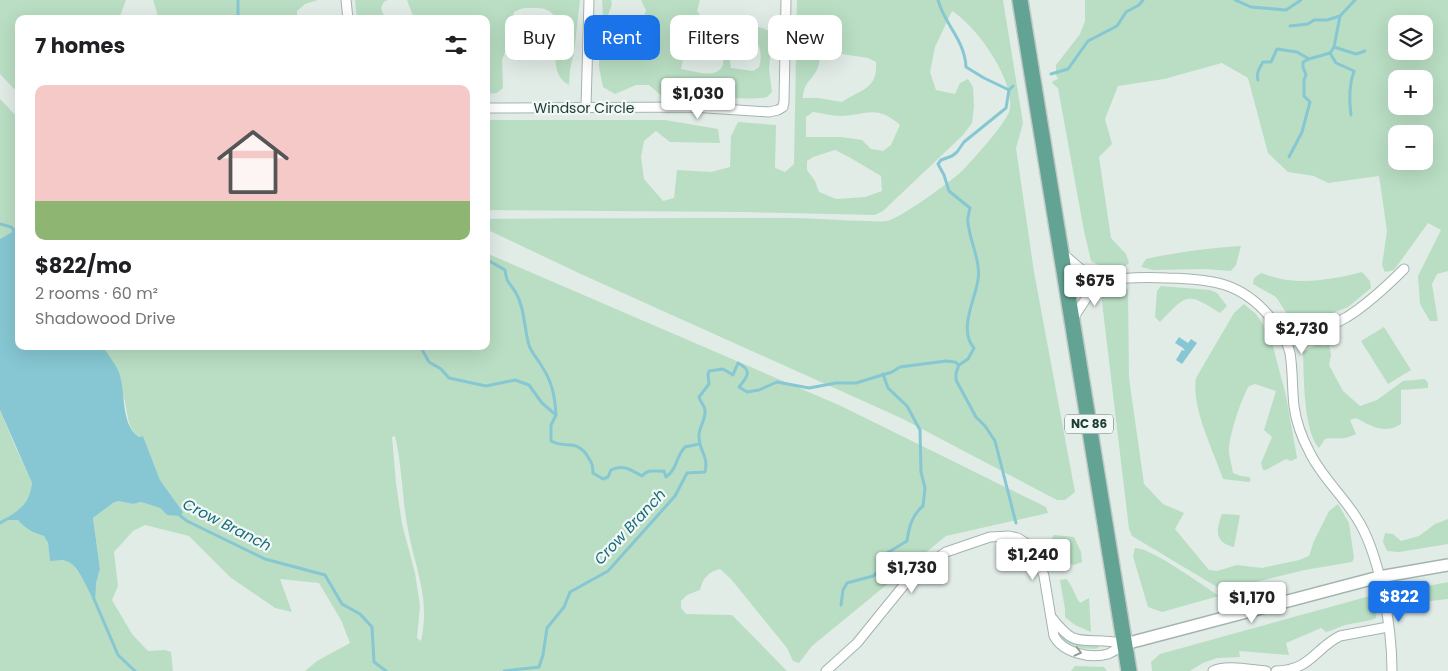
<!DOCTYPE html>
<html lang="en">
<head>
<meta charset="utf-8">
<style>
	body { margin:0; font-family:Poppins,sans-serif; background:#f2f2f2; color:#202124; height:100vh; display:flex; flex-direction:column; font-size:19px; white-space:nowrap }
	* { box-sizing:border-box; margin:0 }
	p { font-size:16px; color:#757577 }
	.icon { flex:none; width:28px; height:28px; fill:none; stroke:currentColor; stroke-width:2; stroke-linecap:round; stroke-linejoin:round }
	.map { position:relative; flex:1; overflow:hidden }
	.sheet { position:absolute; left:15px; top:15px; width:475px; height:335px; display:flex; flex-direction:column; background:#fff; border-radius:10px; box-shadow:0 5px 20px #0002 }
	.sheet>* { flex:none }
	.guide { position:absolute; left:505px; top:15px; width:475px; height:45px; display:flex; gap:10px }
	.buttons { position:absolute; left:1388px; top:15px; display:grid; gap:10px }
	.buttons a { display:grid; place-items:center; width:45px; height:45px; border-radius:10px; background:#fff; box-shadow:0 5px 20px #0002; font-size:25px }
	.price { position:absolute; translate:-50% -42px; padding:0 11px; border-radius:5px; background:#fff; color:#222; font-size:16px; line-height:32px; filter:drop-shadow(0 1px 2px #0008) }
	.price::after { content:''; position:absolute; left:50%; top:30px; width:15px; height:11px; margin-left:-8px; background:inherit; clip-path:polygon(0 0,100% 0,50% 100%) }
	.price.on { background:#1a73e8; color:#fff }
	ul { padding:0; list-style:none }
	li { display:grid; align-content:center; gap:10px; height:265px; padding:0 20px }
	li+li { border-top:1px solid #e0e0e0 }
	li span { display:grid; place-items:center; height:155px; border-radius:10px; color:#555 }
	li>.icon { margin-inline-start:auto }
	span .icon { width:90px; height:90px; fill:#fffc; stroke-width:1 }
	li b { font-size:21px }
	h2 { display:flex; justify-content:space-between; align-items:center; height:60px; padding:0 20px; font-size:21px }
	.pill { padding:0 18px; border-radius:10px; background:#fff; box-shadow:0 5px 20px #0002; font-size:18px; line-height:45px }
	.pill.on { background:#1a73e8; color:#fff }
	.map>svg:first-child { display:block }
	.green { fill:#b9dec3; fill-rule:evenodd }
	.water { fill:#86c7d3 }
	.lines { fill:none; stroke-linecap:round; stroke-linejoin:round }
	.stream { stroke:#86c7d3; stroke-width:3 }
	.minor-casing { stroke:#a3b4ae; stroke-width:11 }
	.tertiary-casing { stroke:#a3b4ae; stroke-width:14 }
	.primary-casing { stroke:#c1c9c6; stroke-width:18 }
	.minor { stroke:#fff; stroke-width:9 }
	.tertiary { stroke:#fff; stroke-width:11 }
	.primary { stroke:#63a393; stroke-width:15 }
	.oneway { stroke:#909e9a }
	.labels { text-anchor:middle; stroke-width:4.5; stroke-linejoin:round; paint-order:stroke }
	.shield { fill:#f1f8f5; stroke:#5f756f; stroke-width:1 }
	.shield-label { font-size:12px; font-weight:bold; fill:#203d35 }
	.street-label { font-size:14px; fill:#203d35; stroke:#f1f8f5 }
	.water-label { font-size:15px; font-style:italic; fill:#186b7b; stroke:#f1f8f5 }
</style>
</head>
<body>
<div class="map">
<svg width="1448" height="671" viewBox="0 0 1448 671">
	<rect width="100%" height="100%" fill="#e1ece7"/>
	<g class="green">
		<path d="M0,0H126L119,19H19V94L0,74Z"/>
		<path d="M153,0H318L305,4L297,11V19H159Z"/>
		<path d="M355,0H388L384,2L381,8L385,19H357Z"/>
		<path d="M407,0H580L574,53L570,69L569,85C536,68 579,9 537,8C528,8 522,7 514,12C510,30 516,38 531,48L527,54L520,55L505,52L502,60L503,88L497,93L486,94V19H414Z"/>
		<path d="M602,0H611L612,4L607,18L620,26L636,29L642,24L646,10L641,0H700L697,11L706,22L698,33L687,41L681,69C693,71 719,80 723,64C723,60 723,55 723,51L728,47L731,68L753,71L759,67C762,57 761,49 756,40L733,39L731,32C741,23 760,25 771,32L772,39L769,69L772,92L767,97C750,100 732,97 714,99C708,100 705,102 699,101C695,93 683,85 675,90C671,92 668,96 665,99L649,85H636L615,94L603,87L599,67V35L604,30Z"/>
		<path d="M797,0H1003L1023,123L1016,148L1034,272L1075,492L1065,500H1057L901,418L583,275L486,229V219C588,218 690,218 792,218C817,218 843,221 868,221C874,221 881,222 887,221C901,218 950,182 962,171C972,161 1005,124 1009,112C1018,84 976,25 952,11L935,47L930,72L936,90L955,94L960,83L968,79L973,87L974,106L972,123L962,136L883,211L875,215L743,212L486,210V120H665L718,129L720,143L670,142L656,131L644,141L641,157L644,179L663,201L674,198L677,170L711,172L730,167L731,136L738,122L776,125L775,168L785,172L794,164ZM835,53L868,58L876,62C878,89 862,89 842,102L818,98H803C803,78 819,80 820,56ZM813,112C822,113 832,116 841,116C867,115 876,104 900,125L891,145L883,151L871,149L862,140L841,137H806V117ZM835,150L849,157L881,176L882,191L865,197L836,199L819,192L815,181L807,170V161L813,157Z"/>
		<path d="M1085,0H1448V271L1437,274L1432,284L1438,321H1430L1420,304L1418,276L1441,230L1428,223L1394,270L1385,272L1382,265L1387,231L1379,176L1328,183L1314,176L1288,172L1268,153L1248,78L1222,63L1164,79L1118,86L1105,119L1112,144L1099,157L1111,238L1126,254L1129,263C1114,276 1107,269 1091,261L1084,231L1058,88L1052,83L1053,81L1058,79L1056,75V65L1080,34L1085,21ZM1396,24H1424V51H1396ZM1396,79H1424V106H1396ZM1396,134H1424V161H1396Z"/>
		<path d="M0,99L19,119V228L11,227L12,232L0,239Z"/>
		<path d="M1241,246L1236,265L1231,271L1204,269L1153,270L1141,267L1146,259C1177,252 1209,248 1241,246Z"/>
		<path d="M486,253L841,406L1046,507L1048,513L946,536L812,646L799,663L793,661L787,648L731,579L720,569C708,572 703,578 700,590L687,595L681,601V608L686,614L732,615L787,671H305L317,661L350,643L341,620L319,583L280,579L292,612L275,608L230,577L189,536L145,525L133,531L114,552L118,586L112,600L132,634L148,651L165,650L171,652L173,671H0V410L15,446L32,483L31,493L19,512L4,520H18C26,529 33,533 44,536L48,543L50,561H68L73,565L87,584L96,583L100,569L93,518L113,503L118,501L133,504L141,502L160,508L167,515L183,512L160,480L143,436L139,437C126,427 128,411 124,398C118,380 109,363 103,346H486ZM395,436C402,465 402,495 407,524C414,567 431,596 421,641L417,638L420,606L415,573L402,524L396,483L392,437Z"/>
		<path d="M1362,272L1370,281L1371,288L1348,307L1300,325L1291,320L1276,297L1253,284L1254,278L1261,273C1270,276 1279,279 1288,280C1313,283 1338,278 1362,272Z"/>
		<path d="M1124,285L1128,290L1129,378L1144,484L1163,504L1184,513L1175,529L1209,570L1217,571L1237,565L1262,568L1299,560L1309,556L1314,541L1329,511L1338,504L1349,523L1354,558L1352,562L1305,570L1227,589L1217,587L1132,536L1129,529L1102,302V294L1105,288Z"/>
		<path d="M1161,286L1210,290L1217,293L1227,306L1220,313C1185,290 1186,296 1160,322L1155,317L1157,291Z"/>
		<path d="M1244,304L1256,314L1270,335L1286,396L1297,458L1291,461L1286,459L1266,470H1263L1261,463L1272,437L1264,430L1276,391L1255,384L1249,386C1241,399 1228,438 1229,453C1230,460 1232,466 1233,473L1241,476L1249,477L1251,480L1249,482L1223,479C1213,450 1191,407 1196,378L1234,313Z"/>
		<path d="M1384,327L1411,370L1388,384L1361,341Z"/>
		<path d="M1317,344L1324,346L1329,344L1331,355L1329,365L1343,391L1360,406L1377,400L1403,381L1425,379L1428,383V388L1401,390V424C1385,435 1371,426 1356,418L1350,420L1356,434C1342,441 1339,437 1325,439L1319,448C1303,430 1304,376 1303,352Z"/>
		<path d="M1222,514L1240,515L1234,547C1214,543 1216,529 1222,514Z"/>
		<path d="M1448,519V544L1399,552L1387,551L1383,542L1385,533L1393,534L1401,541L1419,536L1435,524Z"/>
		<path d="M1054,535L1074,537L1081,552L1082,562L1074,565L1057,561L1049,544Z"/>
		<path d="M1135,548C1152,548 1202,585 1219,596L1162,612L1148,607L1133,556Z"/>
		<path d="M1066,579C1072,584 1075,596 1080,603L1089,598L1091,632L1075,625L1065,617V609L1060,580Z"/>
		<path d="M1448,582V599L1396,605L1392,601L1393,590L1401,587L1418,588Z"/>
		<path d="M1370,596L1375,605L1376,618L1371,620L1345,625L1330,631L1326,632L1321,628L1286,643L1289,655L1239,651L1240,657L1217,658L1203,663L1190,671H1152L1151,662L1160,654Z"/>
		<path d="M1059,633L1077,644L1098,646L1099,648C1085,651 1067,646 1058,634Z"/>
		<path d="M1075,666L1104,667L1107,671H1071Z"/>
	</g>
	<g class="water">
		<path d="M11,227L19,228V346H103C107,354 114,362 118,370C127,390 119,423 139,437L143,436L160,480L183,512L181,516L167,515L160,508L141,502L133,504L118,501L113,503L93,518L100,569L96,583L95,603C89,593 78,563 66,561C61,560 55,561 50,561L48,543L44,536C33,533 26,529 18,520H3C19,511 30,503 32,483L0,410V239L12,232Z"/>
		<path d="M1179,337L1188,343L1191,339L1197,343L1182,364L1176,360L1182,350L1185,351L1183,348L1175,343Z"/>
	</g>
	<g class="lines">
		<g class="stream">
			<path d="M238,0V19"/>
			<path d="M938,0C944,24 965,40 966,67L984,78L1009,90"/>
			<path d="M1235,0L1251,7L1286,10L1301,0"/>
			<path d="M1340,16L1334,47L1330,53L1336,63L1354,71C1349,85 1349,101 1351,115"/>
			<path d="M1290,26L1308,24L1314,20H1327L1340,16L1355,0"/>
			<path d="M1334,47L1356,54L1365,51"/>
			<path d="M1051,74L1068,69L1088,41L1117,26L1126,12L1139,5L1143,0"/>
			<path d="M1258,80C1256,73 1259,69 1263,62H1271L1277,49L1297,52L1309,59L1330,53"/>
			<path d="M1289,157L1302,132L1310,102L1304,96V80L1306,75L1303,67V62L1309,59"/>
			<path d="M0,224L11,227L13,229"/>
			<path d="M486,259L505,270C507,285 510,282 516,293C525,308 524,329 529,345C531,352 537,358 541,365C552,381 555,396 556,415"/>
			<path d="M420,346L429,362L441,369L449,378L486,386L515,380L529,385L542,403L556,415L551,425V441C566,449 578,439 588,457C592,463 593,466 593,473L603,479L608,477L611,470C623,464 631,470 642,476C649,468 655,472 664,471L666,477C678,468 675,458 685,447L699,444"/>
			<path d="M959,365L956,373V380L976,417L985,426L995,441L1016,523"/>
			<path d="M178,514L187,521L265,559L325,575L342,604L360,614L372,627L374,662L386,671"/>
			<path d="M0,523L7,519"/>
			<path d="M94,599L118,655L135,671"/>
			<path d="M841,605L843,590L847,583L873,576L878,572L887,553L907,541C909,527 912,515 923,506L925,488L921,472L920,430L907,406L888,388L883,374"/>
			<path d="M504,671L539,667L543,655L547,628L564,607L570,592L608,571L675,496L687,473L705,472C709,456 699,451 699,437C698,428 706,420 705,411C705,404 700,403 699,397L709,384L708,375L709,371L723,369L733,375L738,363C754,371 746,378 739,387L747,392L759,390L777,382L809,388L836,383H856L892,372L900,367L946,361L955,362L959,365L968,359L974,348C958,330 975,300 978,280C981,261 970,242 968,223C967,218 969,213 970,208L949,191L944,175L938,164L941,160L952,156L957,152L964,142L1006,108L1009,90L1013,86"/>
		</g>
		<g class="minor-casing">
			<g id="minor">
				<path d="M346,0L348,19"/>
				<path d="M586,107L589,0"/>
				<path d="M486,108L692,107L769,112L778,110L783,107L784,102L786,0"/>
				<path d="M1062,253C1075,264 1087,277 1104,281C1125,277 1147,277 1168,278C1211,279 1241,282 1270,317C1278,327 1287,340 1290,353C1293,371 1292,389 1294,406C1296,422 1302,438 1310,453C1322,477 1342,495 1356,517C1380,553 1392,628 1392,671"/>
				<path d="M1072,320L1089,294L1104,281"/>
				<path d="M1286,342C1307,335 1328,328 1347,317C1368,304 1386,287 1404,269"/>
				<path d="M1052,618C1072,643 1074,640 1104,641C1111,641 1118,643 1125,644"/>
				<path d="M826,671L857,643L904,585L917,572L946,552L990,537L1009,536L1018,538L1035,549L1044,576L1054,636C1063,653 1090,659 1108,654C1113,652 1120,647 1125,644"/>
				<path d="M1213,671C1225,664 1252,670 1266,671"/>
				<path d="M1276,671C1311,670 1314,649 1340,636L1388,627"/>
			</g>
		</g>
		<g class="tertiary-casing">
			<path id="tertiary" d="M1125,644L1379,577L1448,565"/>
		</g>
		<g class="primary-casing">
			<path id="primary" d="M1020,0L1129,671"/>
		</g>
		<use href="#minor" class="minor"/>
		<use href="#tertiary" class="tertiary"/>
		<use href="#primary" class="primary"/>
	</g>
	<defs><path id="oneway-chevron" d="M-2-3.5L2.5 0L-2 3.5" fill="none" stroke-width="1.6" stroke-linecap="round" stroke-linejoin="round" transform="scale(1.25)"/></defs>
	<use class="oneway" href="#oneway-chevron" transform="translate(1078 652) rotate(14)"/>
	<g class="labels">
		<rect class="shield" x="1065" y="414.5" width="48" height="19" rx="4"/>
		<g class="shield-label">
			<text x="1089" y="428">NC 86</text>
		</g>
		<g class="street-label">
			<text x="584" y="113">Windsor Circle</text>
		</g>
		<g class="water-label">
			<text transform="translate(227 525) rotate(27)" y="5">Crow Branch</text>
			<text transform="translate(630 527) rotate(-47)" y="5">Crow Branch</text>
		</g>
	</g>
</svg>
<div class="buttons">
<a><svg class="icon" aria-label="layers" viewBox="0 0 24 24"><path d="M12 4l9 5-9 5-9-5zM3 14l9 5 9-5"/></svg></a>
<a>+</a>
<a>−</a>
</div>
<b class="price" style="left:698px;top:120px">$1,030</b>
<b class="price" style="left:1095px;top:307px">$675</b>
<b class="price" style="left:1302px;top:355px">$2,730</b>
<b class="price" style="left:1033px;top:581px">$1,240</b>
<b class="price" style="left:912px;top:594px">$1,730</b>
<b class="price on" style="left:1399px;top:623px">$822</b>
<b class="price" style="left:1252px;top:624px">$1,170</b>
<div class="guide">
<a class="pill">Buy</a>
<a class="pill on">Rent</a>
<a class="pill">Filters</a>
<a class="pill">New</a>
</div>
<section class="sheet">
<h2>7 homes<svg class="icon" aria-label="filters" viewBox="0 0 24 24"><path d="M4 7h16M4 17h16"/><circle cx="9" cy="7" r="2"/><circle cx="15" cy="17" r="2"/></svg></h2>
<ul>
<li><span style="background:linear-gradient(#f6c9c9 75%,#8fb573 0)"><svg class="icon" aria-label="home" viewBox="0 0 24 24"><path d="M3 11l9-7 9 7M6 9v11h12V9"/></svg></span><div><b>$822/mo</b><p>2 rooms · 60 m²</p><p>Shadowood Drive</p></div></li>
</ul>
</section>
</div>
</body>
</html>
